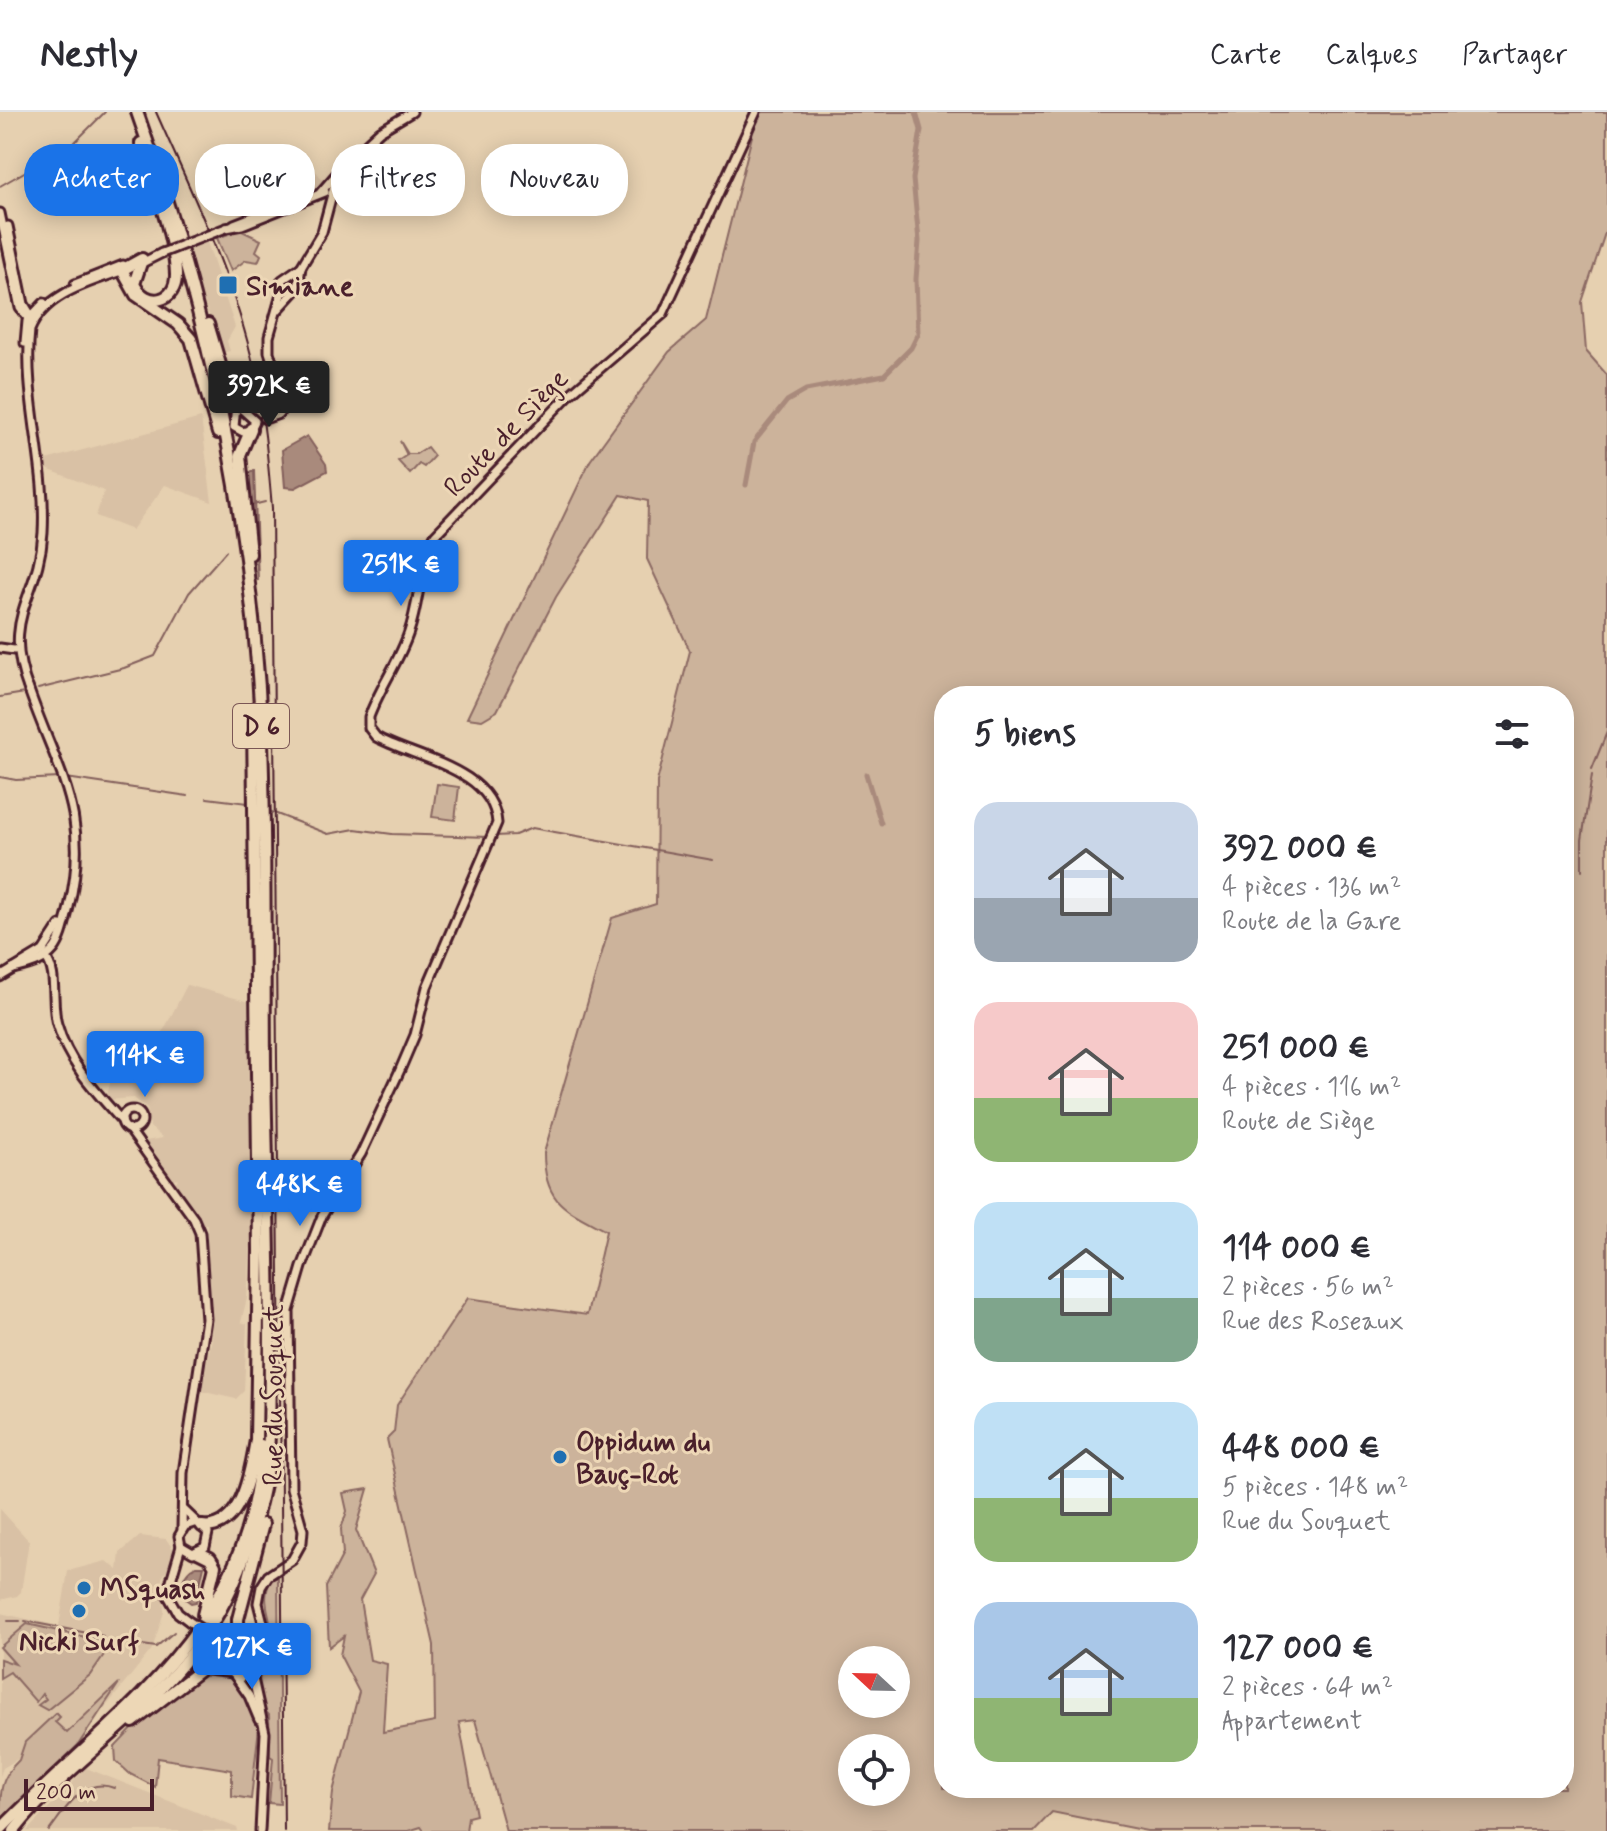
<!DOCTYPE html>
<html lang="fr">
<head>
<meta charset="utf-8">
<style>
	body { margin:0; font-family:Mynerve,sans-serif; background:#f7f7f7; color:#2b2b33; height:100vh; display:flex; flex-direction:column; font-size:30px; white-space:nowrap }
	* { box-sizing:border-box; margin:0 }
	p { font-size:26px; color:#7c7c81 }
	.icon { flex:none; width:44px; height:44px; fill:none; stroke:currentColor; stroke-width:2; stroke-linecap:round; stroke-linejoin:round }
	.map { position:relative; flex:1; overflow:hidden }
	.details { position:absolute; left:934px; top:574px; width:640px; height:1112px; display:flex; flex-direction:column; background:#fff; border-radius:32px; box-shadow:0 4px 20px #0003 }
	.details>* { flex:none }
	.top-card { position:absolute; left:24px; top:32px; width:760px; height:72px; display:flex; gap:16px }
	.needle { width:52px; rotate:292deg }
	.controls { position:absolute; left:838px; top:1534px; display:grid; gap:16px }
	.controls a { display:grid; place-items:center; width:72px; height:72px; border-radius:50%; background:#fff; box-shadow:0 4px 20px #0003; font-size:40px }
	.scale { position:absolute; left:24px; bottom:20px; width:130px; box-sizing:border-box; padding-left:8px; border:4px solid #4a1f2b; border-top:0; font-size:22px; line-height:28px; white-space:nowrap; color:#4a1f2b; -webkit-text-stroke:6px #edd7b6; paint-order:stroke }
	.price { position:absolute; translate:-50% -68px; padding:0 18px; border-radius:8px; background:#1a73e8; color:#fff; font-size:26px; line-height:52px; filter:drop-shadow(0 2px 4px #0008) }
	.price::after { content:''; position:absolute; left:50%; top:48px; width:24px; height:18px; margin-left:-12px; background:inherit; clip-path:polygon(0 0,100% 0,50% 100%) }
	.price.active { background:#222; color:#fff }
	ul { padding:0; list-style:none }
	li { display:flex; align-items:center; gap:24px; height:200px; padding:0 40px }
	li span { display:grid; place-items:center; flex:none; width:224px; height:160px; border-radius:24px; color:#555 }
	li>.icon { margin-inline-start:auto }
	span .icon { width:96px; height:96px; fill:#fffc; stroke-width:1 }
	li b { font-size:34px }
	h2 { display:flex; justify-content:space-between; align-items:center; height:96px; padding:0 40px; font-size:34px }
	.chip { padding:0 28px; border-radius:32px; background:#fff; box-shadow:0 4px 20px #0003; font-size:28px; line-height:72px }
	.chip.active { background:#1a73e8; color:#fff }
	header { display:flex; align-items:center; gap:48px; box-sizing:border-box; height:112px; padding:0 40px; background:#fff; border-bottom:2px solid #e1e1e2 }
	header strong { font-size:38px }
	nav { display:flex; gap:44px; margin-inline-start:auto; font-size:28px }
	.map>svg:first-child { display:block }
	.built { fill:#d9c1a5 }
	.green { fill:#ccb39b; stroke:#8b6963; stroke-width:2; fill-rule:evenodd }
	.water { fill:#a98a7b; stroke:#835f5b; stroke-width:2 }
	.lines { fill:none; stroke-linecap:round; stroke-linejoin:round }
	.stream { stroke:#835f5b; stroke-width:2 }
	.canal { stroke:#a98a7b; stroke-width:5 }
	.secondary-casing { stroke:#4a1f2b; stroke-width:13 }
	.highway-casing { stroke:#4a1f2b; stroke-width:16 }
	.secondary { stroke:#edd7b6; stroke-width:7 }
	.highway { stroke:#edd7b6; stroke-width:10 }
	.rail { stroke:#4a1f2b; stroke-width:2 }
	.secondary-bridge-casing { stroke:#4a1f2b; stroke-width:13; stroke-linecap:butt }
	.secondary-bridge { stroke:#edd7b6; stroke-width:7 }
	.poi-dot { fill:#1f6fb2; stroke:#edd7b6; stroke-width:3 }
	.labels { text-anchor:middle; stroke-width:6; stroke-linejoin:round; paint-order:stroke }
	.shield { fill:#edd7b6; stroke:#7b5655; stroke-width:2 }
	.shield-label { font-size:26px; font-weight:bold; fill:#4a1f2b }
	.poi-label { font-size:28px; font-weight:bold; fill:#4a1f2b; stroke:#edd7b6; text-anchor:start }
	.street-label { font-size:28px; fill:#4a1f2b; stroke:#edd7b6 }
</style>
</head>
<body>
<header>
<strong>Nestly</strong>
<nav><a>Carte</a><a>Calques</a><a>Partager</a></nav>
</header>
<div class="map">
<svg width="1607" height="1719" viewBox="0 0 1607 1719">
	<rect width="100%" height="100%" fill="#e6d0b0"/>
	<filter id="ink" filterUnits="userSpaceOnUse"><feTurbulence type="fractalNoise" baseFrequency=".0125" numOctaves="2"/><feDisplacementMap in="SourceGraphic" scale="16" xChannelSelector="R" yChannelSelector="G"/><feConvolveMatrix kernelMatrix="1 2 1 2 8 2 1 2 1" color-interpolation-filters="sRGB"/></filter>
	<g filter="url(#ink)">
		<g class="built">
			<path d="M256,37L281,48L310,53L327,72L297,86L242,103L227,98L239,57Z"/>
			<path d="M207,130L235,215L227,229L230,239L222,241L186,137Z"/>
			<path d="M201,306L212,390L165,373L132,418L96,404L104,379L47,357L46,348Z"/>
			<path d="M187,873L250,890L252,1115L247,1186L241,1210L247,1212L244,1279L236,1287L200,1279L212,1226L206,1158L207,1112H200L173,1077L178,1066L170,1068L139,1030L163,1026L150,1015L147,996L134,986L106,988L118,939L152,941Z"/>
			<path d="M0,1397L29,1429L21,1480L17,1484L0,1488Z"/>
			<path d="M140,1424L166,1427L173,1437L172,1449L162,1466L164,1500L152,1537L109,1591L57,1645L25,1633L19,1646L3,1656L0,1664V1501L59,1514L68,1459L106,1449L118,1458L120,1441Z"/>
			<path d="M86,1656L237,1716L238,1719H27Z"/>
		</g>
		<g class="green">
			<path d="M758,0H1607V115L1582,190L1586,239L1607,263V1719H1147L1052,1700L1034,1719H506L475,1608L459,1610L476,1703L468,1705L466,1719H424L421,1715L408,1719H329L333,1680L359,1580L340,1543L344,1524L329,1535L326,1475L343,1442L341,1417L347,1399L343,1381L368,1377L356,1418L374,1462L360,1488L370,1548L387,1552L383,1620L435,1610L434,1533L387,1327L394,1320L397,1293L468,1186L587,1203L606,1119C565,1097 544,1091 544,1041L612,806L656,792L657,670L690,539L647,447L648,389L621,383L556,485L497,599L482,608L467,606L590,349L669,240L706,208ZM944,584H1564V1676H944ZM852,1548H896V1592H852ZM852,1636H896V1680H852Z"/>
			<path d="M240,118L261,128L256,139L261,143L258,150L246,148L231,159L217,126Z"/>
			<path d="M400,329L408,342H416L427,335L434,344L424,355L419,352L410,362L398,349L407,343Z"/>
			<path d="M437,672L459,675L455,708L432,705Z"/>
			<path d="M271,1466H278L280,1692L269,1691L273,1646L270,1644L269,1603C242,1580 272,1547 271,1521C271,1498 260,1492 271,1466Z"/>
			<path d="M27,1512L112,1531L90,1563L47,1598L38,1593L46,1587L42,1582L36,1590L10,1560L0,1566V1547L15,1552L0,1535Z"/>
			<path d="M206,1559H224L233,1566L249,1590L259,1615L251,1687L232,1684V1658L158,1646L155,1675L130,1662L116,1649L115,1635L135,1614Z"/>
			<path d="M119,1571L78,1633L0,1709C0,1679 0,1666 19,1648L25,1630L56,1601L60,1605L55,1610L67,1621Z"/>
		</g>
		<g class="water">
			<path d="M307,324L326,352L327,359L295,376L285,375L282,338Z"/>
			<path d="M254,359L258,469L249,361Z"/>
			<path d="M196,1454H204L196,1490L191,1491L184,1486C180,1473 183,1460 196,1454Z"/>
		</g>
		<g class="lines">
			<g class="stream">
				<path d="M0,74L73,32L105,0"/>
				<path d="M253,393L265,390"/>
				<path d="M38,577L124,556L155,544L189,481L226,439"/>
				<path d="M0,585L25,581"/>
				<path d="M1592,657L1607,620"/>
				<path d="M0,665L16,668L60,666"/>
				<path d="M66,666L188,684"/>
				<path d="M207,686L248,691"/>
				<path d="M269,699L328,722L355,717L392,722L489,725"/>
				<path d="M495,724L515,723L532,716L713,748"/>
				<path d="M1582,758V728L1592,663"/>
				<path d="M8,1509H20"/>
				<path d="M25,1509L103,1524"/>
				<path d="M122,1530L156,1535L174,1520"/>
				<path d="M49,1719C65,1698 83,1664 114,1676"/>
			</g>
			<g class="canal">
				<path d="M746,373L754,330L787,289L806,278L884,263L911,236L918,222L916,167L919,129L913,67L921,18L916,0"/>
				<path d="M866,662L881,711"/>
			</g>
			<g class="secondary-casing">
				<g id="secondary">
					<path d="M320,81L341,57"/>
					<path d="M0,101L20,196L31,210"/>
					<path d="M234,112L278,95"/>
					<path d="M8,114L24,192L32,205"/>
					<path d="M226,116L242,113L325,80"/>
					<path d="M140,152L162,141"/>
					<path d="M75,172L123,153"/>
					<path d="M283,180L282,168L301,155"/>
					<path d="M277,199L298,176L301,155L322,120L334,75L351,46L380,19L412,0"/>
					<path d="M25,231L27,209L44,191"/>
					<path d="M236,292L255,309L251,317L243,320L234,315Z"/>
					<path d="M265,307L279,302L285,291L269,240V225L282,179"/>
					<path d="M0,536L14,538"/>
					<path d="M29,579C0,504 39,487 43,421C47,353 23,285 30,218C45,181 91,170 124,158"/>
					<path d="M46,846C58,860 51,892 57,912C68,951 96,980 122,1009"/>
					<path d="M13,857C57,847 59,836 69,795C92,701 57,660 28,575"/>
					<path d="M0,865L43,839L60,813"/>
					<circle cx="132" cy="1008" r="10"/>
					<path d="M129,1017L194,1107L200,1121L206,1207L183,1361L182,1417"/>
					<path d="M184,1398L208,1421L205,1435L193,1441L181,1434L179,1424L185,1414L194,1411"/>
					<path d="M181,1434L167,1482L178,1501L190,1510"/>
					<path d="M218,1528L234,1537"/>
					<circle cx="242" cy="1550" r="15"/>
					<path d="M258,1550L267,1526L258,1491L261,1475L268,1464L292,1448L302,1430L303,1418L291,1376L289,1199L302,1155L322,1104L361,1042L400,958L415,923L427,875L497,711C493,657 415,646 376,625L369,616V605C380,575 399,550 409,520C420,488 419,452 435,423L568,284L663,202L756,0"/>
					<path d="M252,1562L265,1621L260,1719"/>
					<path d="M235,1564L249,1584L259,1608"/>
				</g>
			</g>
			<g class="highway-casing">
				<g id="highway">
					<path d="M141,31C152,67 175,126 176,162C177,191 146,197 134,172L141,151"/>
					<path d="M142,147L122,158L136,183L178,212L191,227L218,321"/>
					<path d="M208,212L230,286L236,292"/>
					<path d="M250,442L240,343L251,317"/>
					<path d="M202,1414C242,1420 251,1357 256,1328L259,1139L253,607"/>
					<path d="M198,1440L210,1446L215,1454L203,1503"/>
					<path d="M245,1535L238,1522V1507L263,1412"/>
					<path d="M133,1610L203,1556L229,1559"/>
					<path d="M0,1718C117,1598 253,1519 261,1333"/>
					<path d="M14,1719C56,1665 112,1626 159,1578C226,1511 252,1442 268,1351C273,1219 267,1085 265,953C264,845 266,738 262,630C253,416 209,202 137,0"/>
				</g>
			</g>
			<use href="#secondary" class="secondary"/>
			<use href="#highway" class="highway"/>
			<path class="rail" d="M156,0C193,84 234,166 254,256C264,302 268,349 272,396L284,1719"/>
			<g class="secondary-bridge-casing">
				<g id="secondary-bridge">
					<path d="M162,141L226,116"/>
					<path d="M190,1510L218,1528"/>
				</g>
			</g>
			<use href="#secondary-bridge" class="secondary-bridge"/>
		</g>
	</g>
	<g class="poi-dot">
		<rect x="218" y="163" width="20" height="20" rx="4"/>
		<circle cx="560" cy="1345" r="8"/>
		<circle cx="84" cy="1476" r="8"/>
		<circle cx="79" cy="1499" r="8"/>
	</g>
	<g class="labels">
		<rect class="shield" x="233" y="592" width="56" height="44" rx="6"/>
		<g class="shield-label">
			<text x="261" y="623">D 6</text>
		</g>
		<g class="poi-label">
			<text x="246" y="183">Simiane</text>
			<text x="576" y="1339">Oppidum du<tspan x="576" dy="32">Bauç-Rot</tspan></text>
			<text x="100" y="1486">MSquash</text>
			<text x="79" y="1538" text-anchor="middle">Nicki Surf</text>
		</g>
		<g class="street-label">
			<text transform="translate(505 320) rotate(-46)" y="10">Route de Siège</text>
			<text transform="translate(272 1283) rotate(-90)" y="10">Rue du Souquet</text>
		</g>
	</g>
</svg>
<div class="controls">
<a><svg class="needle" viewBox="-14 -14 28 28"><path d="M0-13l5 13h-10z" fill="#e53935"/><path d="M0 13l5-13h-10z" fill="#7c7c81"/></svg></a>
<a><svg class="icon" aria-label="locate" viewBox="0 0 24 24"><circle cx="12" cy="12" r="6"/><path d="M12 2v4M12 18v4M2 12h4M18 12h4"/></svg></a>
</div>
<div class="scale">200 m</div>
<b class="price active" style="left:269px;top:317px">392K €</b>
<b class="price" style="left:401px;top:496px">251K €</b>
<b class="price" style="left:145px;top:987px">114K €</b>
<b class="price" style="left:300px;top:1116px">448K €</b>
<b class="price" style="left:252px;top:1579px">127K €</b>
<div class="top-card">
<a class="chip active">Acheter</a>
<a class="chip">Louer</a>
<a class="chip">Filtres</a>
<a class="chip">Nouveau</a>
</div>
<section class="details">
<h2>5 biens<svg class="icon" aria-label="filters" viewBox="0 0 24 24"><path d="M4 7h16M4 17h16"/><circle cx="9" cy="7" r="2"/><circle cx="15" cy="17" r="2"/></svg></h2>
<ul>
<li><span style="background:linear-gradient(#c9d6e8 60%,#9aa5b1 0)"><svg class="icon" aria-label="home" viewBox="0 0 24 24"><path d="M3 11l9-7 9 7M6 9v11h12V9"/></svg></span><div><b>392 000 €</b><p>4 pièces · 136 m²</p><p>Route de la Gare</p></div></li>
<li><span style="background:linear-gradient(#f6c9c9 60%,#8fb573 0)"><svg class="icon" aria-label="home" viewBox="0 0 24 24"><path d="M3 11l9-7 9 7M6 9v11h12V9"/></svg></span><div><b>251 000 €</b><p>4 pièces · 116 m²</p><p>Route de Siège</p></div></li>
<li><span style="background:linear-gradient(#bfe0f5 60%,#7fa58c 0)"><svg class="icon" aria-label="home" viewBox="0 0 24 24"><path d="M3 11l9-7 9 7M6 9v11h12V9"/></svg></span><div><b>114 000 €</b><p>2 pièces · 56 m²</p><p>Rue des Roseaux</p></div></li>
<li><span style="background:linear-gradient(#bfe0f5 60%,#8fb573 0)"><svg class="icon" aria-label="home" viewBox="0 0 24 24"><path d="M3 11l9-7 9 7M6 9v11h12V9"/></svg></span><div><b>448 000 €</b><p>5 pièces · 148 m²</p><p>Rue du Souquet</p></div></li>
<li><span style="background:linear-gradient(#a9c7e8 60%,#8fb573 0)"><svg class="icon" aria-label="home" viewBox="0 0 24 24"><path d="M3 11l9-7 9 7M6 9v11h12V9"/></svg></span><div><b>127 000 €</b><p>2 pièces · 64 m²</p><p>Appartement</p></div></li>
</ul>
</section>
</div>
</body>
</html>
